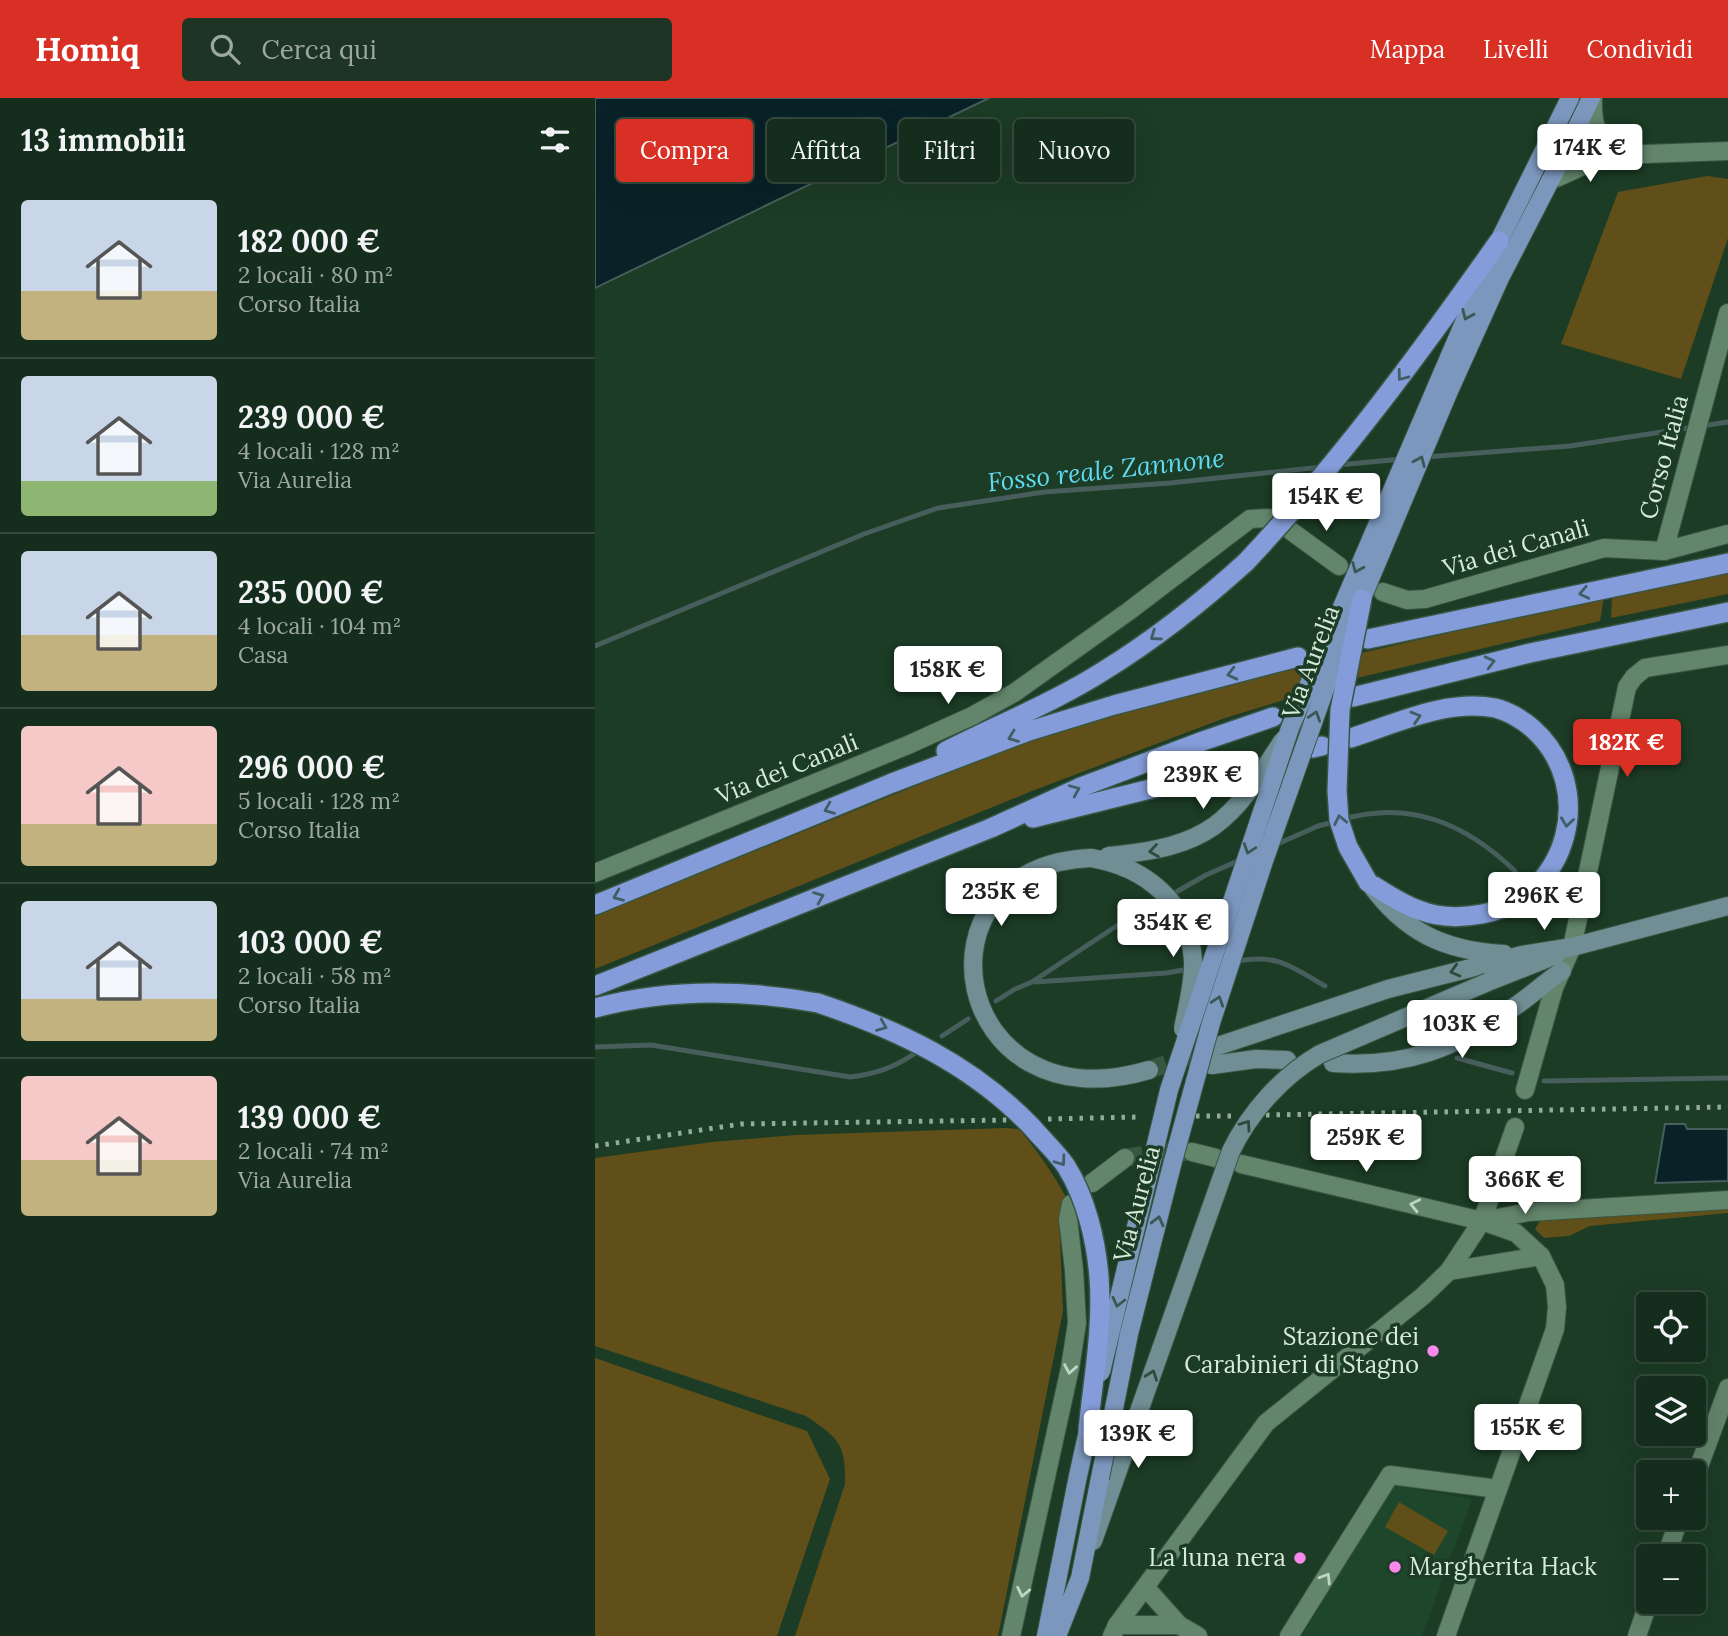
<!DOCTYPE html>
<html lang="it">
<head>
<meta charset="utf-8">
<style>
	body { margin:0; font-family:Lora,serif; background:#1e3525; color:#f1f3f6; height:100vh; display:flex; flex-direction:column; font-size:26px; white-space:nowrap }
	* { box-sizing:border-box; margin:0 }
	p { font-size:23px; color:#9da8a3 }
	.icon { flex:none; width:38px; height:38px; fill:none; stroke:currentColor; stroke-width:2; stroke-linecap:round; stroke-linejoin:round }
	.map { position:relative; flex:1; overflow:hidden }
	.drawer { display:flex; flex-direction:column; background:#152d1c; width:595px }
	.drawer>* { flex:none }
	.hud { position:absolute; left:21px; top:21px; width:665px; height:63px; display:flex; gap:14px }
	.fabs { position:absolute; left:1041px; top:1194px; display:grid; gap:14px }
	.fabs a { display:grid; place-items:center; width:70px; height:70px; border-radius:7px; background:#152d1c; box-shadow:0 7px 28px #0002,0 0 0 2px #34493b; font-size:35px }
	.price { position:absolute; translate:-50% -60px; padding:0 16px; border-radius:7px; background:#fff; color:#222; font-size:23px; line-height:46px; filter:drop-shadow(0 2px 4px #0008) }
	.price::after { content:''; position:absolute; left:50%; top:42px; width:21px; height:16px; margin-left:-10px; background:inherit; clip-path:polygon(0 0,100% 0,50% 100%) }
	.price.on { background:#d93025; color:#fff }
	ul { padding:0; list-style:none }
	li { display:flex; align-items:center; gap:21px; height:175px; padding:0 21px }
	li+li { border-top:2px solid #34493b }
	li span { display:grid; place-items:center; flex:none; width:196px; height:140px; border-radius:7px; color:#555 }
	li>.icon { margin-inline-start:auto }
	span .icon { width:84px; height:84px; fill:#fffc; stroke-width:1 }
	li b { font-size:30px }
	h2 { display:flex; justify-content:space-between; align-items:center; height:84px; padding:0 21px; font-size:30px }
	.tag { padding:0 24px; border-radius:7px; background:#152d1c; box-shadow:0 7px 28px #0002,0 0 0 2px #34493b; font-size:24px; line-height:63px }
	.tag.on { background:#d93025; color:#fff }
	header { display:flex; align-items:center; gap:42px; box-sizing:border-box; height:98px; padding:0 35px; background:#d93025; color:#fff }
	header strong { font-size:33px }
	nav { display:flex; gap:38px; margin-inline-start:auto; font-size:24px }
	.search { width:490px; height:63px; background:#1e3525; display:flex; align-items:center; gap:18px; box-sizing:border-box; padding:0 24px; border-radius:7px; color:#9da8a3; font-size:26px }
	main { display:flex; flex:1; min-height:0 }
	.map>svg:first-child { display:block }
	.built { fill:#1e462a }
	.green { fill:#604f18 }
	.water { fill:#092227; stroke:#475e5d; stroke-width:2 }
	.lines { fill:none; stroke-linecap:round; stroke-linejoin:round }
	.stream { stroke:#475e5d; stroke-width:5 }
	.minor-tunnel { stroke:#385640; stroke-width:18; stroke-dasharray:18 9; stroke-linecap:butt }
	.secondary-tunnel { stroke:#385640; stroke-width:18; stroke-dasharray:18 9; stroke-linecap:butt }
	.minor-casing { stroke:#395643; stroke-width:20 }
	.secondary-casing { stroke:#395643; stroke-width:20 }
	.primary-casing { stroke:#395643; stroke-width:20 }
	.trunk-casing { stroke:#395643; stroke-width:22 }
	.minor { stroke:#63856b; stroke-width:18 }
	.secondary { stroke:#708e94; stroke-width:18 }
	.primary { stroke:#7c97be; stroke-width:18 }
	.trunk { stroke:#849dda; stroke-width:19 }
	.rail { stroke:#93ab99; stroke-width:5; stroke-dasharray:3.5 7; stroke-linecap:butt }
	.secondary-bridge-casing { stroke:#395643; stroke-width:20; stroke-linecap:butt }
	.primary-bridge-casing { stroke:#395643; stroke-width:20; stroke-linecap:butt }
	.trunk-bridge-casing { stroke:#395643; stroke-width:22; stroke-linecap:butt }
	.secondary-bridge { stroke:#708e94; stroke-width:18 }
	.primary-bridge { stroke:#7c97be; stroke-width:18 }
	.trunk-bridge { stroke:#849dda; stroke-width:19 }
	.oneway { stroke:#395753 }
	.oneway2 { stroke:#405e64 }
	.oneway3 { stroke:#2d4c3b }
	.oneway4 { stroke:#c0d6c5 }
	.poi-dot { fill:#f888eb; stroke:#1c3c25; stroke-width:2.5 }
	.labels { text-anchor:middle; stroke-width:7; stroke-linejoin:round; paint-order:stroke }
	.street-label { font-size:24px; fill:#d7eadb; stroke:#1c3c25 }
	.poi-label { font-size:24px; fill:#d7eadb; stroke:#1c3c25; text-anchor:end }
	.water-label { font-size:26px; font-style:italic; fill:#5edbf1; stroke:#1c3c25 }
</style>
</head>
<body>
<header>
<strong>Homiq</strong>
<div class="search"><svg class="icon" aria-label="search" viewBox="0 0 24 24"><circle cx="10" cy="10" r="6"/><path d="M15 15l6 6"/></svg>Cerca qui</div>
<nav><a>Mappa</a><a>Livelli</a><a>Condividi</a></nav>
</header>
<main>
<section class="drawer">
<h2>13 immobili<svg class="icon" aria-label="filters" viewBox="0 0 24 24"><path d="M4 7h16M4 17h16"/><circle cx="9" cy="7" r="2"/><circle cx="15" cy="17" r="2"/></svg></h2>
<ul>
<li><span style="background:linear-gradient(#c9d6e8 65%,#c2b280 0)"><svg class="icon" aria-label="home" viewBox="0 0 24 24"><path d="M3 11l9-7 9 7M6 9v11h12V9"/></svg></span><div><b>182 000 €</b><p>2 locali · 80 m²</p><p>Corso Italia</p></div></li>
<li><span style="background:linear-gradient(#c9d6e8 75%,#8fb573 0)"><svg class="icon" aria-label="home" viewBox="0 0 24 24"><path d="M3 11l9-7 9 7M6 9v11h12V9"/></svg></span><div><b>239 000 €</b><p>4 locali · 128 m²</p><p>Via Aurelia</p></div></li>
<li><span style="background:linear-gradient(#c9d6e8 60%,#c2b280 0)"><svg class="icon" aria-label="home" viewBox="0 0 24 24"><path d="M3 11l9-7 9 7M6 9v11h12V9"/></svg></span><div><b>235 000 €</b><p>4 locali · 104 m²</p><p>Casa</p></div></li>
<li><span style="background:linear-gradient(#f6c9c9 70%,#c2b280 0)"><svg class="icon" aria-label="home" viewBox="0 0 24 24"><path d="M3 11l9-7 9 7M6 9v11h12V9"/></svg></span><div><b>296 000 €</b><p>5 locali · 128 m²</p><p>Corso Italia</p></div></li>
<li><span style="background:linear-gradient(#c9d6e8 70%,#c2b280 0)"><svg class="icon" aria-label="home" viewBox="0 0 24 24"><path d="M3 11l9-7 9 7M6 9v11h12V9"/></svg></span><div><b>103 000 €</b><p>2 locali · 58 m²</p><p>Corso Italia</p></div></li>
<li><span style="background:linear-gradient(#f6c9c9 60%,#c2b280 0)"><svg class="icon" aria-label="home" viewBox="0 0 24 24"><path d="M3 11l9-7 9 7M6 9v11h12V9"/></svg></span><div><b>139 000 €</b><p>2 locali · 74 m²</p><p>Via Aurelia</p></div></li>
</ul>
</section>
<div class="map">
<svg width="1133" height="1538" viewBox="0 0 1133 1538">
	<rect width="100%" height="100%" fill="#1c3c25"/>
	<path class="built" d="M797,1387L877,1401L827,1538H707Z"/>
	<g class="green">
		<path d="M1112,78L1133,81V140L1086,281L966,246L1023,94Z"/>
		<path d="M1133,473V496L1016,520L1017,499Z"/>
		<path d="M1009,499L1005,523L762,580L630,620L437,693L0,871V818L421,647L619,589Z"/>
		<path d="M411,1030L424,1031C443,1054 459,1076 473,1103L464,1115L468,1213L403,1538H200L250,1386C251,1345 243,1340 211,1318L0,1248V1060L117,1044L201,1037Z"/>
		<path d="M1133,1109V1115L995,1128L974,1138L949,1140L940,1131L945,1123L952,1121Z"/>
		<path d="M0,1260L212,1333L235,1381L182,1538H0Z"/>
		<path d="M804,1404L853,1433L839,1457L790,1429Z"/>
	</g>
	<g class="water">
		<path d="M0,0H394L0,190Z"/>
		<path d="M1070,1026H1090L1092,1031H1133V1083L1060,1085Z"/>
	</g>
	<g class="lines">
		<g class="stream">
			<path d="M830,359L975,348L1133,324"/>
			<path d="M743,367L807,361"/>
			<path d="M0,548L269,436L343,410L449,394L575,385L727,369"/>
			<path d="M749,721C816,702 871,726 920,773"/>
			<path d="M680,747L723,728L739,724"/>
			<path d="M576,797L611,777L645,762"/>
			<path d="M642,863C684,856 695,868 730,888"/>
			<path d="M440,884L571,875L594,871"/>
			<path d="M401,903L420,891L437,884L532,821L567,801"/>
			<path d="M347,938L373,921"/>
			<path d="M0,949L56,947L255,979C280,976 298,970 319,956"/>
			<path d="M862,960L917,975"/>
			<path d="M949,983L1133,980"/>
		</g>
		<path class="minor-tunnel" d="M530,1060L563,1054H593"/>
		<path class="secondary-tunnel" d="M554,972L620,949"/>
		<g class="minor-casing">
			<g id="minor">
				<path d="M998,0C997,30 1002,36 1023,57"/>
				<path d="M955,83L992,66L1023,57L1133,53"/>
				<path d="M1133,215L1069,453L1133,436"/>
				<path d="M696,433L744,468"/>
				<path d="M788,494L812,502L830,501L1009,450L1069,453"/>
				<path d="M0,775L313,647L377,618L419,595L534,513L655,421L674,420"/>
				<path d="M930,992L959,890L977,849L1032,589L1039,579L1050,570L1133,557"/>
				<path d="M597,1054L621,1060"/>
				<path d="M646,1066L887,1123L921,1135L946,1158L960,1187L962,1209L960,1231L851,1538"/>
				<path d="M497,1085L530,1060"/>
				<path d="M887,1123L934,1114L1133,1102"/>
				<path d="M854,1173L946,1158"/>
				<path d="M1099,1382L1133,1290"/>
				<path d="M1071,1458L1085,1419"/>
				<path d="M522,1527H584L551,1490"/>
				<path d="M584,1527L603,1538"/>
				<path d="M416,1538L475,1270L482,1225L479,1172L473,1121L476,1106"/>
				<path d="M517,1538L522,1527L671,1325L828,1198L854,1173L887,1123L920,1029"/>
				<path d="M694,1538L795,1377L903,1391"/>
				<path d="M1042,1538L1054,1503"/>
			</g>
		</g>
		<g class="secondary-casing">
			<g id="secondary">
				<path d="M496,760C310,767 355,1031 554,972"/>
				<path d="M775,786C810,834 849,853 909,856"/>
				<path d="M893,884L961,857"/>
				<path d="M620,949L793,891L927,857L977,849L1133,808"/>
				<path d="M738,965C812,970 860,950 919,909C936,898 950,884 967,873"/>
				<path d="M617,967L661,961L692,962"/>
				<path d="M498,1443L566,1251"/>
			</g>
		</g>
		<g class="primary-casing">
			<g id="primary">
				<path d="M955,83L996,0"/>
				<path d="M451,1538L483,1378"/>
				<path d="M462,1538L485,1480L505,1380"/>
			</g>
		</g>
		<g class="trunk-casing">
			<g id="trunk">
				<path d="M773,541L1133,465"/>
				<path d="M758,599L935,555L1133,514"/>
				<path d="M756,640C802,625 852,601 900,610C913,613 928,622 937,630C1004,689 973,800 887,816C866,820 844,820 824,812C806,806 789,794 773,784"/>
				<path d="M718,650L727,648"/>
				<path d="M351,653C404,626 460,604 510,572C560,541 607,504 651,464"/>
				<path d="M438,720L656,666"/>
				<path d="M0,807L297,685L431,634L519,607L703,559"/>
				<path d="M0,888L396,730L486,689L608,643L678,619"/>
				<path d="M0,910C74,890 147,891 223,905"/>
			</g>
		</g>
		<use href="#minor" class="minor"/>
		<use href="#secondary" class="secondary"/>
		<use href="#primary" class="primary"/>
		<use href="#trunk" class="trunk"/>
		<g class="rail">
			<path d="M671,1017L1133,1009"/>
			<path d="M601,1018H640"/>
			<path d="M453,1021L543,1019"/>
			<path d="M0,1048L146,1026L413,1022"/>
		</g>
		<g class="secondary-bridge-casing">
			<g id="secondary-bridge">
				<path d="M513,758C616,748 634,727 688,642"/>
				<path d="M496,760C550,769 594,804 598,862C599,885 592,909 588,931"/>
				<path d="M566,1251L636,1053C655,1014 687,978 725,956L893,884"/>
			</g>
		</g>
		<g class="primary-bridge-casing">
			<g id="primary-bridge">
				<path d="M506,1274L574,992L695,630L904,143L975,0"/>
				<path d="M483,1378L496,1319"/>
				<path d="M505,1380L534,1236L577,1067L616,925L669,763L736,574L854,293L905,180L955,83"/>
			</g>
		</g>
		<g class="trunk-bridge-casing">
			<g id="trunk-bridge">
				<path d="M651,464C745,364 825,255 904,143"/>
				<path d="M767,501L745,612L742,693L744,722L753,749L773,784"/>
				<path d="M223,905C303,932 376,966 436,1028C447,1041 461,1054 471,1068C491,1100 501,1142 504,1179C508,1229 498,1282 493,1332"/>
			</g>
		</g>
		<use href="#secondary-bridge" class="secondary-bridge"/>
		<use href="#primary-bridge" class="primary-bridge"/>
		<use href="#trunk-bridge" class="trunk-bridge"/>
	</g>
	<defs><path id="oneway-chevron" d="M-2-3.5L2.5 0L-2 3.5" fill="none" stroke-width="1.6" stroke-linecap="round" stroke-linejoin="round" transform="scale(1.75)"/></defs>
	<g class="oneway">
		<use href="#oneway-chevron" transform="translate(872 217) rotate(114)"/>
		<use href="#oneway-chevron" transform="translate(825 363) rotate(-67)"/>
		<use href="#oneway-chevron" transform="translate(762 470) rotate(114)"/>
		<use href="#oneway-chevron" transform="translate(720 618) rotate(-71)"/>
		<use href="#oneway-chevron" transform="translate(654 751) rotate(109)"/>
		<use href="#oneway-chevron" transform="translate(623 903) rotate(-72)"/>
		<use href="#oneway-chevron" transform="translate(563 1123) rotate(-76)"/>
		<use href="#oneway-chevron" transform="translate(523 1204) rotate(103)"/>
	</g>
	<g class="oneway2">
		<use href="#oneway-chevron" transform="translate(807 278) rotate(127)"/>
		<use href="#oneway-chevron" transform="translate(989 495) rotate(168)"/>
		<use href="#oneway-chevron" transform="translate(560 538) rotate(145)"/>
		<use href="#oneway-chevron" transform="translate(895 564) rotate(-14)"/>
		<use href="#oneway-chevron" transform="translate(637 576) rotate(166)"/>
		<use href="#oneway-chevron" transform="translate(821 619) rotate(-17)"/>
		<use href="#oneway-chevron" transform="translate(418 639) rotate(159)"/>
		<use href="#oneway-chevron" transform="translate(480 692) rotate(-23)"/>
		<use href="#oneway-chevron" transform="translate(234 711) rotate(158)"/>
		<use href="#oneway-chevron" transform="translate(745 722) rotate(-102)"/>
		<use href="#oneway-chevron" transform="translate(972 724) rotate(98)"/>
		<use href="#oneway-chevron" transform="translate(23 798) rotate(158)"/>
		<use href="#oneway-chevron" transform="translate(224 799) rotate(-22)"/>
		<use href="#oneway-chevron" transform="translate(287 928) rotate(22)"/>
		<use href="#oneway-chevron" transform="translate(466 1063) rotate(54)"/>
	</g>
	<g class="oneway3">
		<use href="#oneway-chevron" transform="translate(559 753) rotate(171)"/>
		<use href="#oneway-chevron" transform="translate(860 873) rotate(165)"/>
		<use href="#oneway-chevron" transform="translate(651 1027) rotate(-55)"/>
		<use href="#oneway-chevron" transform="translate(557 1277) rotate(-70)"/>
	</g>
	<g class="oneway4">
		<use href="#oneway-chevron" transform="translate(820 1107) rotate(-167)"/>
		<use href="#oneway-chevron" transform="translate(475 1271) rotate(100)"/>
		<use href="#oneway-chevron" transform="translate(731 1480) rotate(-58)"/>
		<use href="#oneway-chevron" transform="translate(428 1494) rotate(102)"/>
	</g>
	<g class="poi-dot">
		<circle cx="838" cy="1253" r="7"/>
		<circle cx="705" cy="1460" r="7"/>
		<circle cx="800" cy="1469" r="7"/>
	</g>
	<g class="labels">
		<g class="street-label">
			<text transform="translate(1069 359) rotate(-75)" y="8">Corso Italia</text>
			<text transform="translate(921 450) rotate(-16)" y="8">Via dei Canali</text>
			<text transform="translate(716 564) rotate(-69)" y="8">Via Aurelia</text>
			<text transform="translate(192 671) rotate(-22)" y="8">Via dei Canali</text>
			<text transform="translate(542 1106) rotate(-75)" y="8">Via Aurelia</text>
		</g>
		<g class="poi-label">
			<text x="824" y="1247">Stazione dei<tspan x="824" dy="28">Carabinieri di Stagno</tspan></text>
			<text x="691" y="1468">La luna nera</text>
			<text x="814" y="1477" text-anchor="start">Margherita Hack</text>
		</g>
		<g class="water-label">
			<text transform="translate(511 372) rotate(-6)" y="9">Fosso reale Zannone</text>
		</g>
	</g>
</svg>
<div class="fabs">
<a><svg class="icon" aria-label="locate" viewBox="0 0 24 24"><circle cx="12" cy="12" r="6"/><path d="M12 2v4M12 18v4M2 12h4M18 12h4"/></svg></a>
<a><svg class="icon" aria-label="layers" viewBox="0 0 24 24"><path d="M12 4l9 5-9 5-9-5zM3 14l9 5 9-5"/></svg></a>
<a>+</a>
<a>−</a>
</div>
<b class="price" style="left:995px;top:86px">174K €</b>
<b class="price" style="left:731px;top:435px">154K €</b>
<b class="price" style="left:353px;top:608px">158K €</b>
<b class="price on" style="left:1032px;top:681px">182K €</b>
<b class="price" style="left:608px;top:713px">239K €</b>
<b class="price" style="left:406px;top:830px">235K €</b>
<b class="price" style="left:949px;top:834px">296K €</b>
<b class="price" style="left:578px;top:861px">354K €</b>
<b class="price" style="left:867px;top:962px">103K €</b>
<b class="price" style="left:771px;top:1076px">259K €</b>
<b class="price" style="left:930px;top:1118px">366K €</b>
<b class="price" style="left:933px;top:1366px">155K €</b>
<b class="price" style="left:543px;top:1372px">139K €</b>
<div class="hud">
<a class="tag on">Compra</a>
<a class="tag">Affitta</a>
<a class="tag">Filtri</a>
<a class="tag">Nuovo</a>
</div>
</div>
</main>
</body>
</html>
